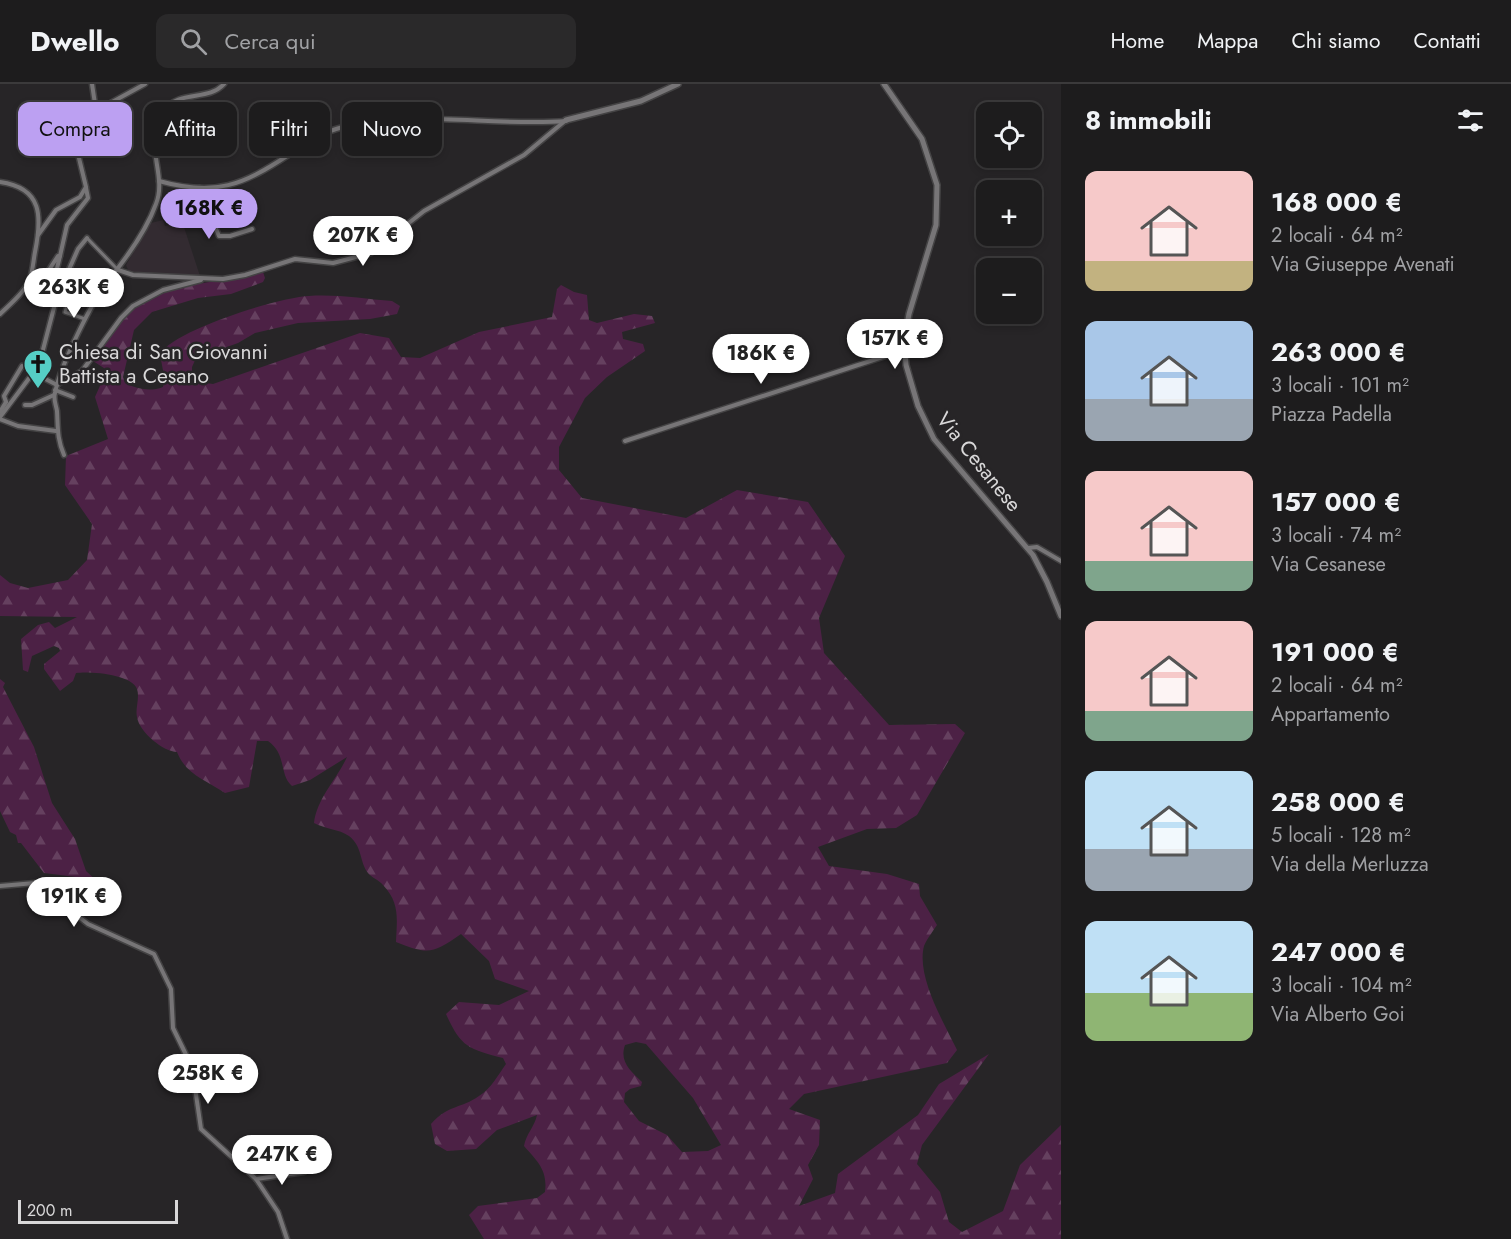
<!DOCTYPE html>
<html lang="it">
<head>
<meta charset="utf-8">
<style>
	body { margin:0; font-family:Jost,sans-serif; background:#2a292a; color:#f1f3f6; height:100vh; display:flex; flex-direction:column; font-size:22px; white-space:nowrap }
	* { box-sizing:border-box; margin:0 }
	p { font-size:20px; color:#a0a1a4 }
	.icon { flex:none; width:33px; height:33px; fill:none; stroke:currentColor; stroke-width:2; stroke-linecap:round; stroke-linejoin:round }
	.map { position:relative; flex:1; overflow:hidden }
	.side { display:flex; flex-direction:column; background:#1d1c1d; width:450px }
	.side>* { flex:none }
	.hud { position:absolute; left:18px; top:18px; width:570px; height:54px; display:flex; gap:12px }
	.tools { position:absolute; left:976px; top:18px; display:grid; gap:12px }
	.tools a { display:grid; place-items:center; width:66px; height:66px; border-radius:12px; background:#1d1c1d; box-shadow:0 3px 9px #0003,0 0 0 2px #3b3a3b; font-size:30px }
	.scale { position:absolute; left:18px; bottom:15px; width:160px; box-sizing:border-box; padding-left:6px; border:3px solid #d9d8d9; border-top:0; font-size:16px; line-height:21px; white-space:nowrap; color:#d9d8d9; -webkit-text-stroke:4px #272527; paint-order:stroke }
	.price { position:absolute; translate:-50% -51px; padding:0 14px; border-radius:21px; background:#fff; color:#222; font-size:20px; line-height:39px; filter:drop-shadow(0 2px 3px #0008) }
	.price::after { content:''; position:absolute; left:50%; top:36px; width:18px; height:14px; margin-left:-9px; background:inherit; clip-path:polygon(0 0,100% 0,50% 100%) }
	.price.on { background:#bca0f2; color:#111 }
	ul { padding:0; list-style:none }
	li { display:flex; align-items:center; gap:18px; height:150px; padding:0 24px }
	li span { display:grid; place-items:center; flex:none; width:168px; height:120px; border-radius:12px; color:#555 }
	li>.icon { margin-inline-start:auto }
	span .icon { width:72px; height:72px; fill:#fffc; stroke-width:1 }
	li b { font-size:26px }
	h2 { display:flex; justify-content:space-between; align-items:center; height:72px; padding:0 24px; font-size:26px }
	.pill { padding:0 21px; border-radius:12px; background:#1d1c1d; box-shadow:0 3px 9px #0003,0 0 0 2px #3b3a3b; font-size:21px; line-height:54px }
	.pill.on { background:#bca0f2; color:#111 }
	header { display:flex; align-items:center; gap:36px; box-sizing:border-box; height:84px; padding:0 30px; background:#1d1c1d; border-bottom:2px solid #3b3a3b }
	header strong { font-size:28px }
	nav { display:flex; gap:33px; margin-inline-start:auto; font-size:21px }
	.search { width:420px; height:54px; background:#2a292a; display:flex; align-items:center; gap:15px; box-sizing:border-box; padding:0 21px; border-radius:12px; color:#a0a1a4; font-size:22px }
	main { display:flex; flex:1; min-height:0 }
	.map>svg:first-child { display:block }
	.built { fill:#332b31 }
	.forest { fill:url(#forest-firs); fill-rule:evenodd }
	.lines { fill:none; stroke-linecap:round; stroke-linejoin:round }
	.pedestrian-casing { stroke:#444344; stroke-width:6 }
	.minor-casing { stroke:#444344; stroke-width:7 }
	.tertiary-casing { stroke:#444344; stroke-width:8 }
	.pedestrian { stroke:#777577; stroke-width:3 }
	.minor { stroke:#777577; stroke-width:4 }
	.tertiary { stroke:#777577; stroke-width:5 }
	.labels { text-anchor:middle; stroke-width:5; stroke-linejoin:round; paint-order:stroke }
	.poi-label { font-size:21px; fill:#d9d8d9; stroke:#272527; text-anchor:start }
	.street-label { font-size:21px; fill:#d9d8d9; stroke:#272527 }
</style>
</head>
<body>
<header>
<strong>Dwello</strong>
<div class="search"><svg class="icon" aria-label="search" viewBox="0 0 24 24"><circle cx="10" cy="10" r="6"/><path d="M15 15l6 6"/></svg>Cerca qui</div>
<nav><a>Home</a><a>Mappa</a><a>Chi siamo</a><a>Contatti</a></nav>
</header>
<main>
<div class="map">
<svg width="1061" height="1155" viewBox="0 0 1061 1155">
	<defs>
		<pattern id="forest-firs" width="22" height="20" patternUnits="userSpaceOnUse" patternTransform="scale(1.5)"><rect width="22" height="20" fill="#4c2145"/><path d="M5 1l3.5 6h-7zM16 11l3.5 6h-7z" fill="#65405f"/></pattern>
	</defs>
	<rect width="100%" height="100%" fill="#272527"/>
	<path class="built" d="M163,136L165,142L182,137L200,192L129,188L126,181L151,139Z"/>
	<g class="forest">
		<path d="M263,188L265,194L263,198L231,210L198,214L152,228L134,246L123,293L125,299C137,305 150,308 163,303L164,292L160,270C174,246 280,213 309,212C336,210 365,215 392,217L400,222L397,230L370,235L298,239L255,249L238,259L196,274L192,283V292L199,298L213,300L360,249L389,254L401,273L420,274L479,248L552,233L557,205L561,201L574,208L587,211L589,236L597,239L634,230L652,232L655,239L622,248L623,255L643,260L645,267L607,293L585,314L559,363V386L582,414L686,434L737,406L808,418L845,472L819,534L824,569L889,641L955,640L965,649L917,731L896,744L867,745L818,763L829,782L887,790L919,800L920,812L937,841C933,847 927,855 924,862C916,892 944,939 957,966L947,979L804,1010L789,1025L820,1036L819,1061L808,1081L813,1095L799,1122L835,1109L838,1090L918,1031L939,1000L989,970L922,1061L917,1080L940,1108L949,1138L962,1148L1003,1127L1020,1081L1061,1041V1155H484L469,1131L478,1122L537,1114L545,1108C548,1086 537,1077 524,1062C526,1050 535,1042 537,1031L497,1046L476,1065L447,1067L435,1060L431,1040C449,1020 461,1025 479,1012C491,1005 498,991 506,980L503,974C468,965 461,963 446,930L459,918L499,921L529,907L495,895L489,877L461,850C432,870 429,871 396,858C397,834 400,819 383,801C379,796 372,794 368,789C359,777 363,763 349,752C339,745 325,745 314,739C317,714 337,695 347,673L310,696L292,702C279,691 287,670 268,657H257L249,703L225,709C206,696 186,691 177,668C164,668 139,648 137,633C135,625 140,614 137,605C132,590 89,587 76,589L73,597L60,607L44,585V580L60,567L59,564L54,562L32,572L28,588L23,586L21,555L38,541L49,538L55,544L77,533L0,532V491L10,499L28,504L68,496L87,476L92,440L65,401L66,372L108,355L95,313L107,286L93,277C104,261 114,240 129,228C167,196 218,201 263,188ZM636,958L646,960L693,1014L721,1061L708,1067L682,1068L667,1051L639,1037L624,1018L625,1009L630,1005L641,1002L642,998C631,987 619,978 625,961Z"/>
		<path d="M0,595L5,599L3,603L34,663L52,719L75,755L86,787L99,799L98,804L84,794L44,789L21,759H18L16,751L10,748L0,727Z"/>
	</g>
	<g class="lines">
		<g class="pedestrian-casing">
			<g id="pedestrian">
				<path d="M87,154L117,185"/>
				<path d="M69,215L65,228L85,235"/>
			</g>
		</g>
		<g class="minor-casing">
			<g id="minor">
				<path d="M94,28L145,0"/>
				<path d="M159,97C216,113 243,101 290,70C307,58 323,48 343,43C409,25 496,43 566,37"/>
				<path d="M0,98C43,104 42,133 35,168C33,178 33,190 28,199C23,210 9,221 0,230"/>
				<path d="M199,104L219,152H230L252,145"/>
				<path d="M38,151L56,126L80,113L86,103L78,70L95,20L92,0"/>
				<path d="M60,172L67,141L88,114L86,104"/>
				<path d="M118,186L133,191L223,195L245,191L295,175L333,179L371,169L424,127L524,71L566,36"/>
				<path d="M28,201L31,205L38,203L58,172H60L52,205L56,206L67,190"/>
				<path d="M34,289L57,301"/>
				<path d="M58,300L82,287L121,234L133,222L163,206L201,196"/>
				<path d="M55,306L73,313"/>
				<path d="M6,318L4,312L22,282"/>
				<path d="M25,321H32L54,311"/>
				<path d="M0,328L6,318"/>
				<path d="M0,333L39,281L57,212L69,193L67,190L78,165L87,154"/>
				<path d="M0,335L18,342L56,347"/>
				<path d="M625,357L904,266"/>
				<path d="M64,371C57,355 58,344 57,327C56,321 53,315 55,309C60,282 93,215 110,194C128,172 146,147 156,120C168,90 141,58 164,27C179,5 208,18 224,0"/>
				<path d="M1028,464L1037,463L1061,477"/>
				<path d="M0,802L35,799L88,840L154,870L171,905L173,944L192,983L201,1045L256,1095L278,1128L287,1155"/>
				<path d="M256,1095L304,1088"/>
			</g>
		</g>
		<g class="tertiary-casing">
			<g id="tertiary">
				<path d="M884,0L922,55L937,101L936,141L909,230L904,258L906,281L918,322L934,355L1033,471L1047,498L1061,532"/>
				<path d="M566,36L641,17L678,0"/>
			</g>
		</g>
		<use href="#pedestrian" class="pedestrian"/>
		<use href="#minor" class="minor"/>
		<use href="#tertiary" class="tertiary"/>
	</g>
	<defs>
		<g id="church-pin" transform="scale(1.5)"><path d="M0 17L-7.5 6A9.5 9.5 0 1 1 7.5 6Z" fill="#55cec5" stroke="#272527"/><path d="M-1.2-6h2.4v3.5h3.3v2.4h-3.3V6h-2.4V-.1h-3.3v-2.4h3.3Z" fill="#111"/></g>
	</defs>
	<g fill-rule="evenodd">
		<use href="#church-pin" x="38" y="280"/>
	</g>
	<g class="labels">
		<g class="poi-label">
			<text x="59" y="275">Chiesa di San Giovanni<tspan x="59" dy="24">Battista a Cesano</tspan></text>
		</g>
		<g class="street-label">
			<text transform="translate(979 378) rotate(51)" y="7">Via Cesanese</text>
		</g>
	</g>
</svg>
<div class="tools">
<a><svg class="icon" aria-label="locate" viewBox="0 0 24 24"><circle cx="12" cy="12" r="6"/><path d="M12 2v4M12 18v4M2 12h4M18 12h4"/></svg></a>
<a>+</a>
<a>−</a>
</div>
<div class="scale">200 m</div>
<b class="price on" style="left:209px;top:156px">168K €</b>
<b class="price" style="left:363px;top:183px">207K €</b>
<b class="price" style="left:74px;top:235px">263K €</b>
<b class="price" style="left:895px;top:286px">157K €</b>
<b class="price" style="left:761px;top:301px">186K €</b>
<b class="price" style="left:74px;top:844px">191K €</b>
<b class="price" style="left:208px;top:1021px">258K €</b>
<b class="price" style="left:282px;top:1102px">247K €</b>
<div class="hud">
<a class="pill on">Compra</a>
<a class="pill">Affitta</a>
<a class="pill">Filtri</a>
<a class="pill">Nuovo</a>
</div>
</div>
<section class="side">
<h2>8 immobili<svg class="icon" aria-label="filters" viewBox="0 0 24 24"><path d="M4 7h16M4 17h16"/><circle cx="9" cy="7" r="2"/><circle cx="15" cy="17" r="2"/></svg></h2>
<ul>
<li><span style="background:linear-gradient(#f6c9c9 75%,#c2b280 0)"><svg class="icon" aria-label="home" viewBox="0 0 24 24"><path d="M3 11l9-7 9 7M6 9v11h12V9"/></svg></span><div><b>168 000 €</b><p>2 locali · 64 m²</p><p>Via Giuseppe Avenati</p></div></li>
<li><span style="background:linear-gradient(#a9c7e8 65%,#9aa5b1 0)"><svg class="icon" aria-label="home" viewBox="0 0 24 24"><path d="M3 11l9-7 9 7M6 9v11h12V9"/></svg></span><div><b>263 000 €</b><p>3 locali · 101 m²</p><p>Piazza Padella</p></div></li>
<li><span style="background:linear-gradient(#f6c9c9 75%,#7fa58c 0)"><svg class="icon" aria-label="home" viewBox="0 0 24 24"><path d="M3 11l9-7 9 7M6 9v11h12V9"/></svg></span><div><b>157 000 €</b><p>3 locali · 74 m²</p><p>Via Cesanese</p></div></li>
<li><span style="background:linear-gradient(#f6c9c9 75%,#7fa58c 0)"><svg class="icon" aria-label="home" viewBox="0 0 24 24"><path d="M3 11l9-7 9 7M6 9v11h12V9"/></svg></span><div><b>191 000 €</b><p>2 locali · 64 m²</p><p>Appartamento</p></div></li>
<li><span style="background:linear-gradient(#bfe0f5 65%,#9aa5b1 0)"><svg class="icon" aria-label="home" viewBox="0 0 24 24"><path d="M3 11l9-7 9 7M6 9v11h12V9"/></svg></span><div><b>258 000 €</b><p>5 locali · 128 m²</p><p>Via della Merluzza</p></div></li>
<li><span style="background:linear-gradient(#bfe0f5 60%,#8fb573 0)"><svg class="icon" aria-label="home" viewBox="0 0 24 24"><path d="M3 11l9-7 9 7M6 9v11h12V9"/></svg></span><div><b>247 000 €</b><p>3 locali · 104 m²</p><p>Via Alberto Goi</p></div></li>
</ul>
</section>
</main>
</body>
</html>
